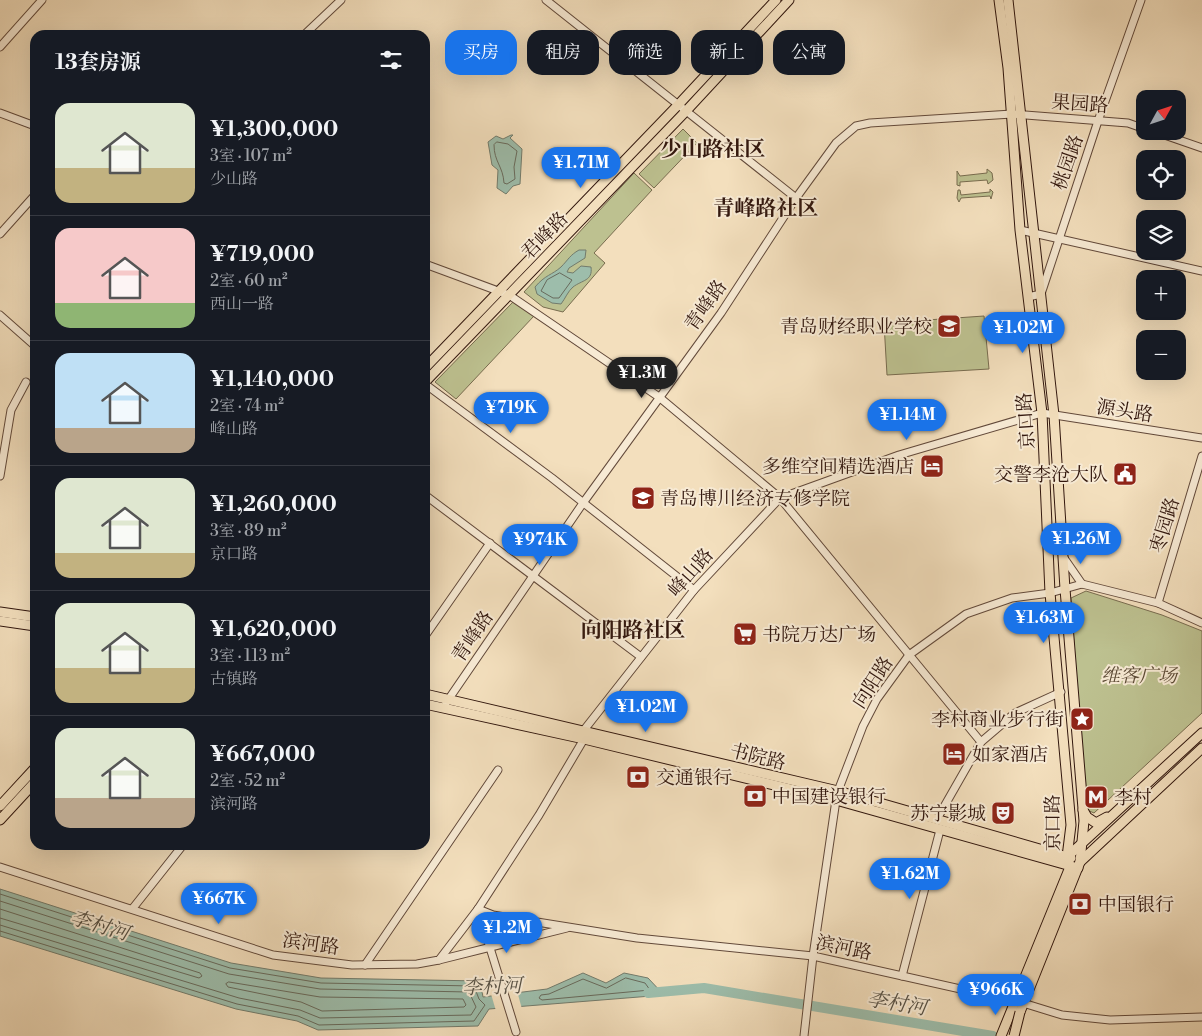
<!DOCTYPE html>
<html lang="zh">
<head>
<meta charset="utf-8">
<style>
	body { margin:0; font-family:"Libre Bodoni","Noto Serif SC",serif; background:#20242c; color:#f1f3f6; height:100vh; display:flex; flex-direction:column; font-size:19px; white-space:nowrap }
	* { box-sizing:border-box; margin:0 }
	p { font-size:16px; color:#9ea1a6 }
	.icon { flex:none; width:28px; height:28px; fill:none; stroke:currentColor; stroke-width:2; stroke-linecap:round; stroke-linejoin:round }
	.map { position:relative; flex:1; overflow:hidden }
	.panel { position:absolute; left:30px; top:30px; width:400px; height:820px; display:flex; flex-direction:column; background:#171b24; border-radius:15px; box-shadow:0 5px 20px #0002 }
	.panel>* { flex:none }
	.hud { position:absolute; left:445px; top:30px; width:475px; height:45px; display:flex; gap:10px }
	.needle { width:32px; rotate:50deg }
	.tools { position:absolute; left:1136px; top:90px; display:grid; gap:10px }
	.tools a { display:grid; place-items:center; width:50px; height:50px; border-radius:10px; background:#171b24; box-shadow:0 5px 20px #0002; font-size:25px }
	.price { position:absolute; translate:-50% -42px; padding:0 11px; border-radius:18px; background:#1a73e8; color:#fff; font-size:16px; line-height:32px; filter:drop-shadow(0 1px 2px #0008) }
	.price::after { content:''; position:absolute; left:50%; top:30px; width:15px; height:11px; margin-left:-8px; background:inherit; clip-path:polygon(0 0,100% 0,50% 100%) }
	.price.active { background:#222; color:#fff }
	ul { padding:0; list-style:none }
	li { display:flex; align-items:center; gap:15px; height:125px; padding:0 25px }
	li+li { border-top:1px solid #363941 }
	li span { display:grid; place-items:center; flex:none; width:140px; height:100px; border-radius:15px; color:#555 }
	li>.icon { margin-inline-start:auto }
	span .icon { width:60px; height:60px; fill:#fffc; stroke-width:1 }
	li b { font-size:21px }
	h2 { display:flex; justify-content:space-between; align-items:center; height:60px; padding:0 25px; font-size:21px }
	.chip { padding:0 18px; border-radius:15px; background:#171b24; box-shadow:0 5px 20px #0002; font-size:18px; line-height:45px }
	.chip.active { background:#1a73e8; color:#fff }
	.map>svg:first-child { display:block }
	.green { fill:#bdc190; stroke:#786c4f }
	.water { fill:#9dbdab; stroke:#727b6c }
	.pier { fill:#f3dfbd }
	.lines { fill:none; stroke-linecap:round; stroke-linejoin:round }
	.shore { stroke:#686a5c; stroke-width:1 }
	.river { stroke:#9dbdab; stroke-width:10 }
	.minor-casing { stroke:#62493a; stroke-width:9 }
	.major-casing { stroke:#32170e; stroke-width:11 }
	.minor { stroke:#f7ead4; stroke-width:7 }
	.major { stroke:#f3dfbd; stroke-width:9 }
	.major-bridge-casing { stroke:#32170e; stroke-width:11; stroke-linecap:butt }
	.major-bridge { stroke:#f3dfbd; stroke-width:9 }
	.labels { text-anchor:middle; stroke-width:4; stroke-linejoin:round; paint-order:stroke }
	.street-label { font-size:19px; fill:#32170e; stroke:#f7ead4 }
	.poi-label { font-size:19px; fill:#32170e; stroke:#f7ead4; text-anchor:start }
	.park-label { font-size:19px; font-style:italic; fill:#5c4a35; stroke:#f7ead4 }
	.water-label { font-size:20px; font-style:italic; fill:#575145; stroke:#f7ead4 }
	.quarter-label { font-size:21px; font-weight:bold; fill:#32170e; stroke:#f7ead4 }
</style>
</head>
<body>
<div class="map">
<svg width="1202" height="1036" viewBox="0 0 1202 1036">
	<rect width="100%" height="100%" fill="#f3dfbd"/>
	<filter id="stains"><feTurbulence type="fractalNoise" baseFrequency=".004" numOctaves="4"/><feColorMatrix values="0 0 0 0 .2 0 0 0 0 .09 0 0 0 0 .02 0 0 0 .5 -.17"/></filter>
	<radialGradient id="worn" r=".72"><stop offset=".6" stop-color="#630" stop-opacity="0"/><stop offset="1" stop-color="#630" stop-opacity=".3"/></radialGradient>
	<g class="green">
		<path d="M683,129L697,143L654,188L639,174Z"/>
		<path d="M987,169L992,173L993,180L988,184L987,180L960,182V186L957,185V171L960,176L987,173Z"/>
		<path d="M634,173L652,190L594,253L605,263L563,312L543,307L524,292Z"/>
		<path d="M990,189L993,192L991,199L990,196L961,198L959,202L957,198L958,190H960L961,195L990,192Z"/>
		<path d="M513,302L534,316L456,399L435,382Z"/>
		<path d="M984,316L989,369L887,375L884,323Z"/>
		<path d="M1086,591L1162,615L1202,631V713L1094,813L1085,809L1071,598Z"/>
	</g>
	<g class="water">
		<path d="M511,135H513L510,138L522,149L520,184L513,186L506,194L497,188L498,170L492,165L488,142L496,136L503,139Z"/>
		<path d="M579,250H586L585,258L569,268L567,272L573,273L581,266L591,267C593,281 582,280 573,287C568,291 565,299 561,304L552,303L537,294L535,287C545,275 552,275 561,267C568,260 570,255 579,250Z"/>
		<path d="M0,889L231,963L321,978L480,981L483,997L547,989L583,973L606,983L624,973L648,978L664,995L489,1009L478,1026L318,1030L297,1021L236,1009L0,936Z"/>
	</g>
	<path class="pier" d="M517,991L522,1009L496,1011L491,994Z"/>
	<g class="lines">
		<g class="shore">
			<path d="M497,142L508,144L517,151L514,167L515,179L507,184L504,183C503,166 494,162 494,145Z"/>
			<path d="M560,273L572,280L559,298H553L541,291L547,280Z"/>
			<path d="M0,894L230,968L321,983L474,986L479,999L485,1005L474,1021L319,1025L298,1016L237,1004L0,931"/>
			<path d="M0,901L229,974L320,989L469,992L476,1007L471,1015L320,1018L300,1010L239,998L0,925"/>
			<path d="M0,909L200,973L202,976L199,978L0,918"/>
			<path d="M626,978L645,983L650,990L542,1000L539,998L541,995L549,994L583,979L606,988Z"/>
			<path d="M229,982L320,997L463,999L466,1005L464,1007L322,1011L301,1002L228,987L226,984Z"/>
		</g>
		<path class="river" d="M648,993L704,988L993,1036"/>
		<g class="minor-casing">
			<g id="minor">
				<path d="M546,0L796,198"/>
				<path d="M304,35L341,0"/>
				<path d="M0,47L42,0"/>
				<path d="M0,113L35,126"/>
				<path d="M1153,131L1202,148"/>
				<path d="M1020,230L1202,271"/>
				<path d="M0,234L35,195"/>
				<path d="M425,264L509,295L659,397L780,498L981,742"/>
				<path d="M1028,297L1041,294L1098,121L1141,0"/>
				<path d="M0,315L35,346"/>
				<path d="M425,384L552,478L694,590"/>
				<path d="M0,476L11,410L26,382"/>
				<path d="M425,495L641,657"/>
				<path d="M1064,558L1082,584"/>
				<path d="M1158,603L1202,456"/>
				<path d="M425,636L490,543"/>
				<path d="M446,703L583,503L721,313L796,198L836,143L856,126L870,123L1012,114L1128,123L1145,129"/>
				<path d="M838,791L863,726L877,699L909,655L966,614L1012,598L1050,593L1082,584L1158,603L1202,623"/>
				<path d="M937,819L981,742L1015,713L1061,692"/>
				<path d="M0,867L273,955L352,965L417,964L439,960L478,909L539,815L584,739V730L694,590L780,498L899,455L1042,413L1202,438"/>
				<path d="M133,908L183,845"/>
				<path d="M478,909L493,915L637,938L813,956L1023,1003L1062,1015L1110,1020L1202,1017"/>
				<path d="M478,909L516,1032"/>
				<path d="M439,960L567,928"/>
				<path d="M365,965L498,770"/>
				<path d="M902,976L940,830"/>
				<path d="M804,1036L813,956L836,800"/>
			</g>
		</g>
		<g class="major-casing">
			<g id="major">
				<path d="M999,0L1008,68L1020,230L1042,413L1050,593L1071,825L1067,857L1070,867L1001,1036"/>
				<path d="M1008,0L1054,415L1065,589L1084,821L1080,862"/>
				<path d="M425,368L679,104L776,0"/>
				<path d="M425,382L687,110L789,0"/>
				<path d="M0,612L35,617"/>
				<path d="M0,621L35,626"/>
				<path d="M425,694L838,791L1071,858"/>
				<path d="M425,704L584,739L836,800L1078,868"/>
				<path d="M0,806L35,768"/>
				<path d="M1083,810L1087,817L1096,823L1107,817"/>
				<path d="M0,820L35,782"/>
				<path d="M1067,857L1202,733"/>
				<path d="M1020,1012L1080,862L1202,748"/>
			</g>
		</g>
		<use href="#minor" class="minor"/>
		<use href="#major" class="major"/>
		<g class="major-bridge-casing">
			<path id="major-bridge" d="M1014,1036L1020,1012"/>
		</g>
		<use href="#major-bridge" class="major-bridge"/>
	</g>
	<defs>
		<g id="school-square" transform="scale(1.25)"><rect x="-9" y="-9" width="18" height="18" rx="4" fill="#8f2418" stroke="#f7ead4"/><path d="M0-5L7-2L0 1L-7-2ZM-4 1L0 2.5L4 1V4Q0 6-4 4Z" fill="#fff"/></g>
		<g id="hotel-square" transform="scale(1.25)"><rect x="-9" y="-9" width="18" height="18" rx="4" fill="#8f2418" stroke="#f7ead4"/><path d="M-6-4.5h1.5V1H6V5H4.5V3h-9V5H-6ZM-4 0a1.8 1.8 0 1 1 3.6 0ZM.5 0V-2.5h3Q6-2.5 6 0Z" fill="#fff"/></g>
		<g id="civic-square" transform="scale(1.25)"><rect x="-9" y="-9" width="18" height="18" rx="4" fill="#8f2418" stroke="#f7ead4"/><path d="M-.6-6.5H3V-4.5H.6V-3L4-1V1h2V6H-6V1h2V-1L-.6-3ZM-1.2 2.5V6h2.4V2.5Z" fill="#fff"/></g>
		<g id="university-square" transform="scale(1.25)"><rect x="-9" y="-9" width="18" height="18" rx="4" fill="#8f2418" stroke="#f7ead4"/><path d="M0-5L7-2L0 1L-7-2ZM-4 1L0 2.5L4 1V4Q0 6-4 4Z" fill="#fff"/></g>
		<g id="supermarket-square" transform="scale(1.25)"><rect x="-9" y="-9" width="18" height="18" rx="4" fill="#8f2418" stroke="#f7ead4"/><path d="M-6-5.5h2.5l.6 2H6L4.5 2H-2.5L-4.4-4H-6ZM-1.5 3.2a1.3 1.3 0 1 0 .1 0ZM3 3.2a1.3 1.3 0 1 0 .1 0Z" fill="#fff"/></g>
		<g id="sight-square" transform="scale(1.25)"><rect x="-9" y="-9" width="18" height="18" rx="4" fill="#8f2418" stroke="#f7ead4"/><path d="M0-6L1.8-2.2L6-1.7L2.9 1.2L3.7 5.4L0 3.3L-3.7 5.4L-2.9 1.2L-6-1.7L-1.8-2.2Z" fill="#fff"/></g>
		<g id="bank-square" transform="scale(1.25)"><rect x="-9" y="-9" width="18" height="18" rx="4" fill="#8f2418" stroke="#f7ead4"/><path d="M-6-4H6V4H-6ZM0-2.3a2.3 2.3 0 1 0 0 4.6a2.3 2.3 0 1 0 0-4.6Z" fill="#fff"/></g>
		<g id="metro-square" transform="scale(1.25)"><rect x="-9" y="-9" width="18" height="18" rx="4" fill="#8f2418" stroke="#f7ead4"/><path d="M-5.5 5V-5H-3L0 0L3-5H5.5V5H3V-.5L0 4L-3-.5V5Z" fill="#fff"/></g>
		<g id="theatre-square" transform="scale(1.25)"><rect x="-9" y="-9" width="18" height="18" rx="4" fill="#8f2418" stroke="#f7ead4"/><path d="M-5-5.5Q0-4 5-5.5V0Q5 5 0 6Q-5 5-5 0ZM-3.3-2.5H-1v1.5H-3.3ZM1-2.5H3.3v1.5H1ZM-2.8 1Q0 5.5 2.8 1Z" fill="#fff"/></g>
	</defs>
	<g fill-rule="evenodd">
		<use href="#school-square" x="949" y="326"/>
		<use href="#hotel-square" x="932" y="466"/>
		<use href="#civic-square" x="1125" y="474"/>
		<use href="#university-square" x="643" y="498"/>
		<use href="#supermarket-square" x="745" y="634"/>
		<use href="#sight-square" x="1082" y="719"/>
		<use href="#hotel-square" x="954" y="754"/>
		<use href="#bank-square" x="638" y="777"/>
		<use href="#bank-square" x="755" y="796"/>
		<use href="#metro-square" x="1096" y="797"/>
		<use href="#theatre-square" x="1003" y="813"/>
		<use href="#bank-square" x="1080" y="904"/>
	</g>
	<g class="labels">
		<g class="street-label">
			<text transform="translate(1080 103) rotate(4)" y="7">果园路</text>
			<text transform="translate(1067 162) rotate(-71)" y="7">桃园路</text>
			<text transform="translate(544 235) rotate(-46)" y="7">君峰路</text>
			<text transform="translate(705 305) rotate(-55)" y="7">青峰路</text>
			<text transform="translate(1125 410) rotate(9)" y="7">源头路</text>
			<text transform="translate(1025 421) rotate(-94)" y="7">京口路</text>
			<text transform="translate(1164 525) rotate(-73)" y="7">枣园路</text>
			<text transform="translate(690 572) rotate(-49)" y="7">峰山路</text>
			<text transform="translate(472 636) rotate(-56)" y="7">青峰路</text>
			<text transform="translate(872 682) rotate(-57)" y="7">向阳路</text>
			<text transform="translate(758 756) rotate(14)" y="7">书院路</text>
			<text transform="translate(1052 823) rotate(-90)" y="7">京口路</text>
			<text transform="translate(311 943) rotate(8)" y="7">滨河路</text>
			<text transform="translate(844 947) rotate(12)" y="7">滨河路</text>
		</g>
		<g class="poi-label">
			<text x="932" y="333" text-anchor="end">青岛财经职业学校</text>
			<text x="914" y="473" text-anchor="end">多维空间精选酒店</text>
			<text x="1108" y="481" text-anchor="end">交警李沧大队</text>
			<text x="660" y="505">青岛博川经济专修学院</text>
			<text x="762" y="641">书院万达广场</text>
			<text x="1064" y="726" text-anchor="end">李村商业步行街</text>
			<text x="972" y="761">如家酒店</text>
			<text x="656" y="784">交通银行</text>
			<text x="772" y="803">中国建设银行</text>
			<text x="1114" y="804">李村</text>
			<text x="986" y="820" text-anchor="end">苏宁影城</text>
			<text x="1098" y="911">中国银行</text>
		</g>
		<g class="park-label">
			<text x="1139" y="682">维客广场</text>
		</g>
		<g class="water-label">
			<text transform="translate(100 925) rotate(17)" y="7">李村河</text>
			<text transform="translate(492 986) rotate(-2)" y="7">李村河</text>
			<text transform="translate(897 1003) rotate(9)" y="7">李村河</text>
		</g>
		<g class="quarter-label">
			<text x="713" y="156">少山路社区</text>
			<text x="766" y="215">青峰路社区</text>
			<text x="633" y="637">向阳路社区</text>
		</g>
	</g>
	<rect width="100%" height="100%" filter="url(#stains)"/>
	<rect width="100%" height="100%" fill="url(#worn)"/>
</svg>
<div class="tools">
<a><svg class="needle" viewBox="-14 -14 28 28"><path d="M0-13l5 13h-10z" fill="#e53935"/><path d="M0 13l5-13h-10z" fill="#9ea1a6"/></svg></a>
<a><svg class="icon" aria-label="locate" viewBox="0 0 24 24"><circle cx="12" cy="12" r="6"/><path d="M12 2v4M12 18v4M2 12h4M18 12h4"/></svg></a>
<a><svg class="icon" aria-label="layers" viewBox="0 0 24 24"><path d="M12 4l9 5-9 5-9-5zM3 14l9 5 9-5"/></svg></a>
<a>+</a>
<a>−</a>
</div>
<b class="price" style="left:581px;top:189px">¥1.71M</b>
<b class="price" style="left:1023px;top:354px">¥1.02M</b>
<b class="price active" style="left:642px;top:399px">¥1.3M</b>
<b class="price" style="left:511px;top:434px">¥719K</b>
<b class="price" style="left:907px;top:441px">¥1.14M</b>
<b class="price" style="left:1081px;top:565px">¥1.26M</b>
<b class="price" style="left:540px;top:566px">¥974K</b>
<b class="price" style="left:1044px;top:644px">¥1.63M</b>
<b class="price" style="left:646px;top:733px">¥1.02M</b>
<b class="price" style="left:910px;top:900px">¥1.62M</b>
<b class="price" style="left:219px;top:925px">¥667K</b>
<b class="price" style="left:507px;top:954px">¥1.2M</b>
<b class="price" style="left:996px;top:1016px">¥966K</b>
<div class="hud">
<a class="chip active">买房</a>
<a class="chip">租房</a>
<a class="chip">筛选</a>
<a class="chip">新上</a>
<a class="chip">公寓</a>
</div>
<section class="panel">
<h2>13套房源<svg class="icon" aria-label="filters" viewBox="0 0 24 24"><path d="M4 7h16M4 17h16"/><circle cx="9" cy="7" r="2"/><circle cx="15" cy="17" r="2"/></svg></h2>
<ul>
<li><span style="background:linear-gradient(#dfe7d0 65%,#c2b280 0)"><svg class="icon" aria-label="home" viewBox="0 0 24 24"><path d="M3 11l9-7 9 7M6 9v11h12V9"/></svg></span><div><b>¥1,300,000</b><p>3室 · 107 m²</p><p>少山路</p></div></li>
<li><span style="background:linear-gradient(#f6c9c9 75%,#8fb573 0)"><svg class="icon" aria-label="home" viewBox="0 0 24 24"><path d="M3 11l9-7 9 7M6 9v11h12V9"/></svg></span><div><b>¥719,000</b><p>2室 · 60 m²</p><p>西山一路</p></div></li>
<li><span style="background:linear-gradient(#bfe0f5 75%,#b9a48a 0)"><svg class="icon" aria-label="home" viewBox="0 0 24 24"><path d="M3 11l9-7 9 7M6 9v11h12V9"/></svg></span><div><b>¥1,140,000</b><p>2室 · 74 m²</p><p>峰山路</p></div></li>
<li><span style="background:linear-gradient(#dfe7d0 75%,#c2b280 0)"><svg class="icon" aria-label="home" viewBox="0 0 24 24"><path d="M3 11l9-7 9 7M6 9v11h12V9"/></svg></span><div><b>¥1,260,000</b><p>3室 · 89 m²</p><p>京口路</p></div></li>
<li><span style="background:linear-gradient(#dfe7d0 65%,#c2b280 0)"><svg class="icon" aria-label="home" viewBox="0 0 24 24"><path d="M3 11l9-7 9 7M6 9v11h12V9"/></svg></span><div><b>¥1,620,000</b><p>3室 · 113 m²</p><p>古镇路</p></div></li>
<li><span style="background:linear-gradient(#dfe7d0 70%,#b9a48a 0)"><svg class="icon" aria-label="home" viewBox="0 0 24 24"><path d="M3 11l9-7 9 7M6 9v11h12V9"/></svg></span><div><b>¥667,000</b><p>2室 · 52 m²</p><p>滨河路</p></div></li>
</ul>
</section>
</div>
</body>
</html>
